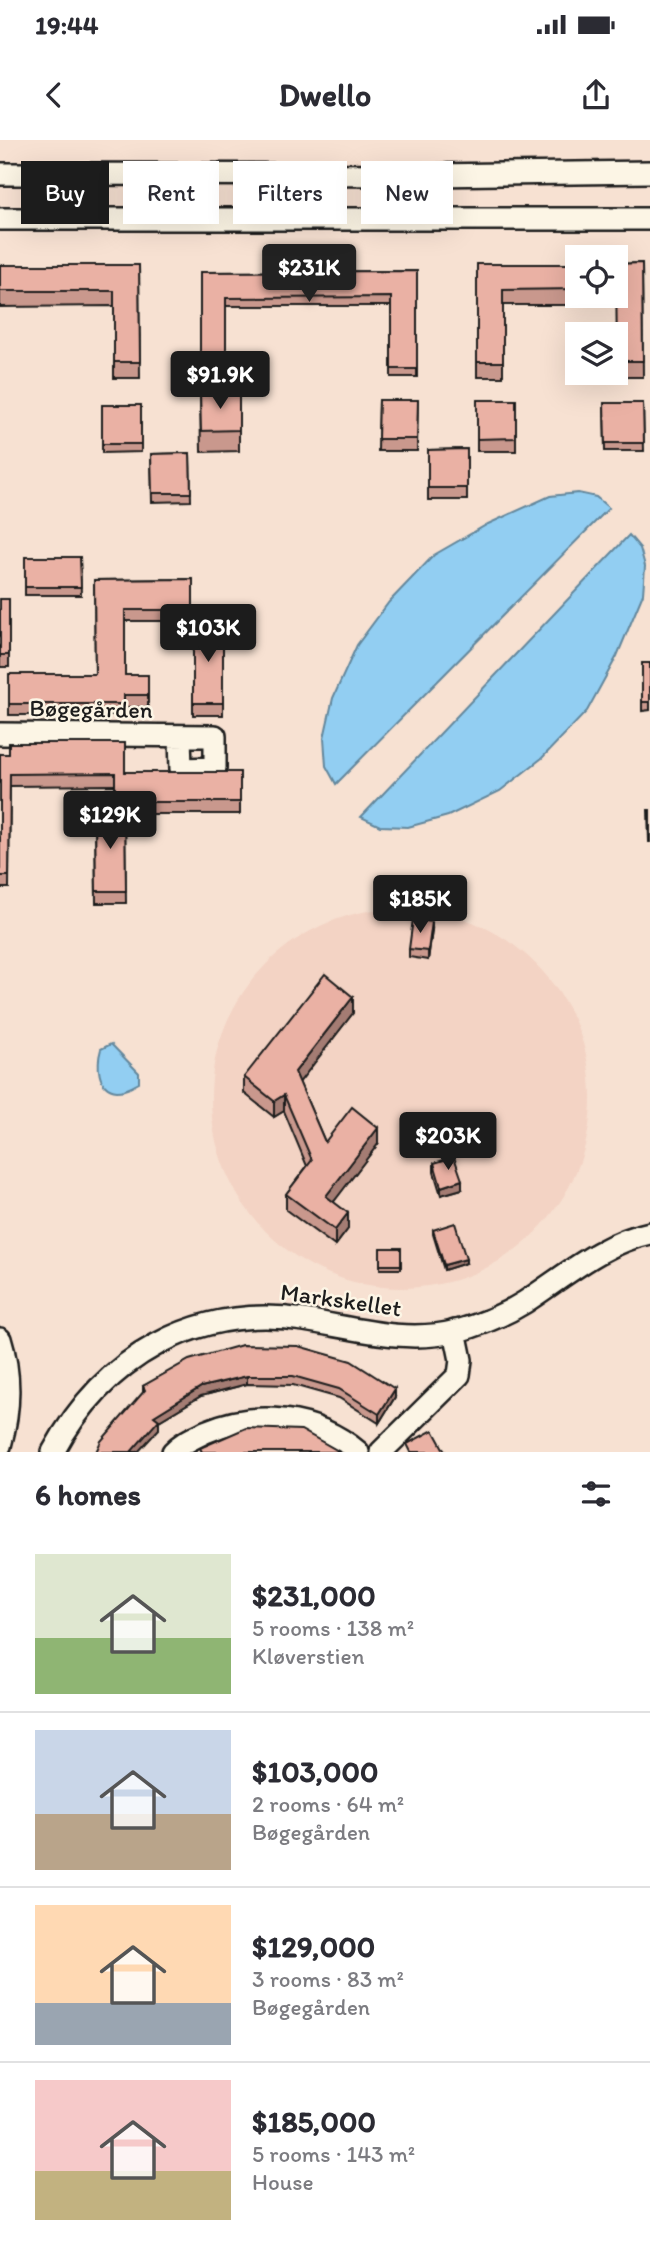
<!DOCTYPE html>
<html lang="en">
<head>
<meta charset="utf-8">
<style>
	body { margin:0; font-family:Itim,sans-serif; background:#f7f7f7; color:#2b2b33; height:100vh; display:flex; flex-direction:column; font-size:26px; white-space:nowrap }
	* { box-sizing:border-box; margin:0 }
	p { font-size:23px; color:#7c7c81 }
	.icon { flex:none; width:38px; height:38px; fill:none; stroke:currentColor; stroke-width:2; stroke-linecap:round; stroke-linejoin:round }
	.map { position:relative; height:1312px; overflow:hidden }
	.panel { display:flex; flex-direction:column; background:#fff; flex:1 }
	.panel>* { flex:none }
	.banner { position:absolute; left:21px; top:21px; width:609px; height:63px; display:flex; gap:14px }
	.fabs { position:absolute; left:565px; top:105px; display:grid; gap:14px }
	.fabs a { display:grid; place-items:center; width:63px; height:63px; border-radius:0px; background:#fff; box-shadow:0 7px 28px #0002; font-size:35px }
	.price { position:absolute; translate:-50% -60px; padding:0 16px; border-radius:7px; background:#1c1c1c; color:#fff; font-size:23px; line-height:46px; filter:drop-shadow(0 2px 4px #0008) }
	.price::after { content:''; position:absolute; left:50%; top:42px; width:21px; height:16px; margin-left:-10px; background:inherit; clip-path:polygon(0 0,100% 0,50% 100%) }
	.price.active { background:#222; color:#fff }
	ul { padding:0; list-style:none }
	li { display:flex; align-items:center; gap:21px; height:175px; padding:0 35px }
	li+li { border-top:2px solid #e1e1e2 }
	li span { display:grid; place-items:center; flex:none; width:196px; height:140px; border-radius:0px; color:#555 }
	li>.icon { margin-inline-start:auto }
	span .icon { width:84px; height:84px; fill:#fffc; stroke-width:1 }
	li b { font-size:30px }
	h2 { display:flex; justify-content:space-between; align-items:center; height:84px; padding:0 35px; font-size:30px }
	.tag { padding:0 24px; border-radius:0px; background:#fff; box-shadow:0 7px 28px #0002; font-size:24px; line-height:63px }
	.tag.active { background:#1c1c1c; color:#fff }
	.status { display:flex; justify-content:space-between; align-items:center; height:49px; padding:0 35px; background:#fff; direction:ltr }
	.status svg { height:19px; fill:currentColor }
	header { display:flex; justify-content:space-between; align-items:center; height:91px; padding:0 35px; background:#fff; font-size:32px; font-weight:700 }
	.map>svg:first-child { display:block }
	.built { fill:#f3d3c4 }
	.water { fill:#92cef2; stroke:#63879c; stroke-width:2 }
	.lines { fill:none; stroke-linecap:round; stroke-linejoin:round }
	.street-casing { stroke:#1c1c1c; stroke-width:26 }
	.street { stroke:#fcf5e5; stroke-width:21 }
	.wall { fill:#c9988d; stroke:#1c1c1c; stroke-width:2 }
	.shaded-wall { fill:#a47c73; stroke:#1c1c1c; stroke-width:2 }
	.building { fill:#eab1a4; stroke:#1c1c1c; stroke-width:2 }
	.labels { text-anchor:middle; stroke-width:5; stroke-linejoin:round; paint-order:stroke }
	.street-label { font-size:24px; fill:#1c1c1c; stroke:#fcf5e5 }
</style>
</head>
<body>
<div class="status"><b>19:44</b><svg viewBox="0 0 49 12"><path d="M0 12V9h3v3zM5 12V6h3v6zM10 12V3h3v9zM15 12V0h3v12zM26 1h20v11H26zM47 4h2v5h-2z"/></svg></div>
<header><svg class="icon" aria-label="back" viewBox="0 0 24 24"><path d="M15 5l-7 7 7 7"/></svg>Dwello<svg class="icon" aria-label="share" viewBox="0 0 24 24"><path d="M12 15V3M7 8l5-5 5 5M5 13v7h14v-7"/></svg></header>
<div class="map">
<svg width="650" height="1312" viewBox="0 0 650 1312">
	<rect width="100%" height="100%" fill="#f7e1d2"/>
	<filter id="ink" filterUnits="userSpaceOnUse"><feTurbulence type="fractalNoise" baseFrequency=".0143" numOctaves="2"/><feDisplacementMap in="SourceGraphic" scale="14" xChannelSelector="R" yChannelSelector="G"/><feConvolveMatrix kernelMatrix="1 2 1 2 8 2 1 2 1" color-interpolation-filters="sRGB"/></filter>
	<g filter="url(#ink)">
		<circle class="built" cx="401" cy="958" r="190"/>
		<g class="water">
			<path d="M578,353L596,357L609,368L336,644L326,626L324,598L333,558L357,505L389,462L434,415L488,384L550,356Z"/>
			<path d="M629,395L640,408L645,426L643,454L617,516L587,571L542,618L500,651L448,676L408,687L380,686L361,677Z"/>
			<path d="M111,904L139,933V943C132,947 125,951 117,951C96,949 97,923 101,909Z"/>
		</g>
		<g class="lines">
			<g class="street-casing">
				<g id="street">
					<path d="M0,34L435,35L650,32"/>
					<path d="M0,79H650"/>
					<path d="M0,594L215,596V628L181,629L180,596"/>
					<path d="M0,1199C11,1234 10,1270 0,1306"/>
					<path d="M53,1312C104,1217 195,1164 304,1180C354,1188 405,1204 457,1191C480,1185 504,1175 525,1162C565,1136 602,1103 650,1093"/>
					<path d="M173,1312C182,1302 194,1298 205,1292C256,1270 315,1276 358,1312"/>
					<path d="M381,1312L459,1235L461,1220L455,1191"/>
				</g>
			</g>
			<use href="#street" class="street"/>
		</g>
		<g class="wall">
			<path d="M642,123L643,237H617V165H503V237H477V124H578V156H616V124Z"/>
			<path d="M0,125H139L140,238H114V166L0,167Z"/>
			<path d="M417,131V237H391V166H226V238H200V132Z"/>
			<path d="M200,252H239V311L201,312Z"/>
			<path d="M379,260H418L417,311H378Z"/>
			<rect x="477" y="260" width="39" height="51"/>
			<path d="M604,263H643L644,311H605Z"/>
			<path d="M102,265H141V312L102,313Z"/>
			<path d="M467,309V360H428V310Z"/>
			<path d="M190,313L191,361L152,362L151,314Z"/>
			<path d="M25,417H80L81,455H25Z"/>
			<path d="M193,439V481H125V535H148V567H124V575H9V534H95L94,440Z"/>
			<rect x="0" y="459" width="9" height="68"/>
			<rect x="193" y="485" width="30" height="90"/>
			<path d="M642,523H650V570L642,571Z"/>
			<path d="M0,614L125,632H240V674H125L126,763H96L95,671H115V645L10,646L9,748H0Z"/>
			<path d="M432,790L428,820L409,817V809Z"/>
			<path d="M353,873L299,942L325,1002L378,1004L333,1062L348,1089L335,1106L286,1070V1054L307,1026L284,971L274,977L244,953V937Z"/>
			<path d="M434,1023L462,1049L441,1055L434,1032Z"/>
			<path d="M433,1090L466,1123L444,1130L433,1094Z"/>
			<rect x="380" y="1108" width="21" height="21"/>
			<path d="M242,1205L395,1257L379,1283L339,1258L293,1245L247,1244L201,1256L159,1281V1289L143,1252V1246Z"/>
		</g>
		<g class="shaded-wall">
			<path d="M432,782V790L428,820V811Z"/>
			<path d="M353,857V873L295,948V932Z"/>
			<path d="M284,955V971L274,977V961Z"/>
			<path d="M378,988V1004L326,1072V1056Z"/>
			<path d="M462,1040V1049L441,1055V1047Z"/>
			<path d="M348,1073V1089L335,1106V1090Z"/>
			<path d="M466,1119V1123L444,1130V1125Z"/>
			<path d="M247,1236V1244L201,1256L159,1281V1289L138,1312H131L154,1276L201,1247Z"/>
			<path d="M395,1249V1257L379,1283V1274Z"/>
		</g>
		<g class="building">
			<path d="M642,123L643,221H617L616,124Z"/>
			<path d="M477,124H578V149L503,150V222H477Z"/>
			<path d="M0,125H139L140,222H114V151H0Z"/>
			<path d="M417,131V229H391V157L226,158V229H200V132Z"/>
			<path d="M200,252H239V290L201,291Z"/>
			<path d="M379,260H418L417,299H378Z"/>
			<path d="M477,260H516V298L477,299Z"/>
			<path d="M604,263H643L644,303H605Z"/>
			<rect x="102" y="265" width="39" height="39"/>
			<path d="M467,309V348H428V310Z"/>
			<path d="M190,313L191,353H152L151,314Z"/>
			<path d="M25,417H80L81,447H25Z"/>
			<path d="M193,439V470H125V535H148V555H124V564H9V534H95L94,440Z"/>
			<rect x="0" y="459" width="9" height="56"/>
			<rect x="193" y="485" width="30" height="78"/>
			<rect x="642" y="523" width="8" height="39"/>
			<path d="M9,603H125V632H240V662H115V633L10,634L9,736H0V614H9Z"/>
			<path d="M648,670H650V702H649Z"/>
			<path d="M95,671H125L126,751H96Z"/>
			<path d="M413,779L432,782L428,811L409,809Z"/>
			<path d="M325,834L353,857L295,932L325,1002L352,967L378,988L326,1056L348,1073L335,1090L286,1054L312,1020L284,955L274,961L244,937Z"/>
			<path d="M454,1017L462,1040L441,1047L434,1023Z"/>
			<path d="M455,1083L466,1119L444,1125L433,1090Z"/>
			<rect x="380" y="1108" width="21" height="17"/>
			<path d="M242,1205L298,1206L351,1221L395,1249L379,1274L339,1249L293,1236H247L201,1247L154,1276L159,1280L131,1312H96L101,1301L145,1250L143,1246L189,1220Z"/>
			<path d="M246,1288L301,1290L340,1312H202L200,1308Z"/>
			<path d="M433,1290L445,1312H411L407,1304Z"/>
		</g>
	</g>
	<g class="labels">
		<g class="street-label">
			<text transform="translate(91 569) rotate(1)" y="8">Bøgegården</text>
			<text transform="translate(341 1160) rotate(8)" y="8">Markskellet</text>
		</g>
	</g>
</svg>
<div class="fabs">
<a><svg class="icon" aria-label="locate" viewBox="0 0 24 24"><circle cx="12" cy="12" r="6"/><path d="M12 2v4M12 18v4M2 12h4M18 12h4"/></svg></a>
<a><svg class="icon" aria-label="layers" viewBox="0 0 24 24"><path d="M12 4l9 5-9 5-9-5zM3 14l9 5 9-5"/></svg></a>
</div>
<b class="price active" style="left:309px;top:164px">$231K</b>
<b class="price" style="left:220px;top:271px">$91.9K</b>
<b class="price" style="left:208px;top:524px">$103K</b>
<b class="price" style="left:110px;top:711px">$129K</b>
<b class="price" style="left:420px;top:795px">$185K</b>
<b class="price" style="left:448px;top:1032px">$203K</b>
<div class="banner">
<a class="tag active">Buy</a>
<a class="tag">Rent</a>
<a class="tag">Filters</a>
<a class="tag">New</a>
</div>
</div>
<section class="panel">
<h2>6 homes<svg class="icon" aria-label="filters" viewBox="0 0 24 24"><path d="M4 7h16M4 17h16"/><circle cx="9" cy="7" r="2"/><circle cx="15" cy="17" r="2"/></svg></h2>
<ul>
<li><span style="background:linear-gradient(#dfe7d0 60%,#8fb573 0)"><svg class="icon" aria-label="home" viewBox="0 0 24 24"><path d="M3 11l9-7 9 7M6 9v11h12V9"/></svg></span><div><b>$231,000</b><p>5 rooms · 138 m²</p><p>Kløverstien</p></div></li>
<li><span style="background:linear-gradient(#c9d6e8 60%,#b9a48a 0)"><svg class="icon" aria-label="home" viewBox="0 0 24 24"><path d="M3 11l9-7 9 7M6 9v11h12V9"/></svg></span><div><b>$103,000</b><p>2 rooms · 64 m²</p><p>Bøgegården</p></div></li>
<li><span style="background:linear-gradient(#ffd9b3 70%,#9aa5b1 0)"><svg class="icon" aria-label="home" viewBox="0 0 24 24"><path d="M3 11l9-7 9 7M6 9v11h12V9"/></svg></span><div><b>$129,000</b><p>3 rooms · 83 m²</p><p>Bøgegården</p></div></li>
<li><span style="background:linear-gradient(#f6c9c9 65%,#c2b280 0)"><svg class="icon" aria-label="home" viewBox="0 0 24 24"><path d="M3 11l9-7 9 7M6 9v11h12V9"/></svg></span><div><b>$185,000</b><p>5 rooms · 143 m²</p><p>House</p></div></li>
</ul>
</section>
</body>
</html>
